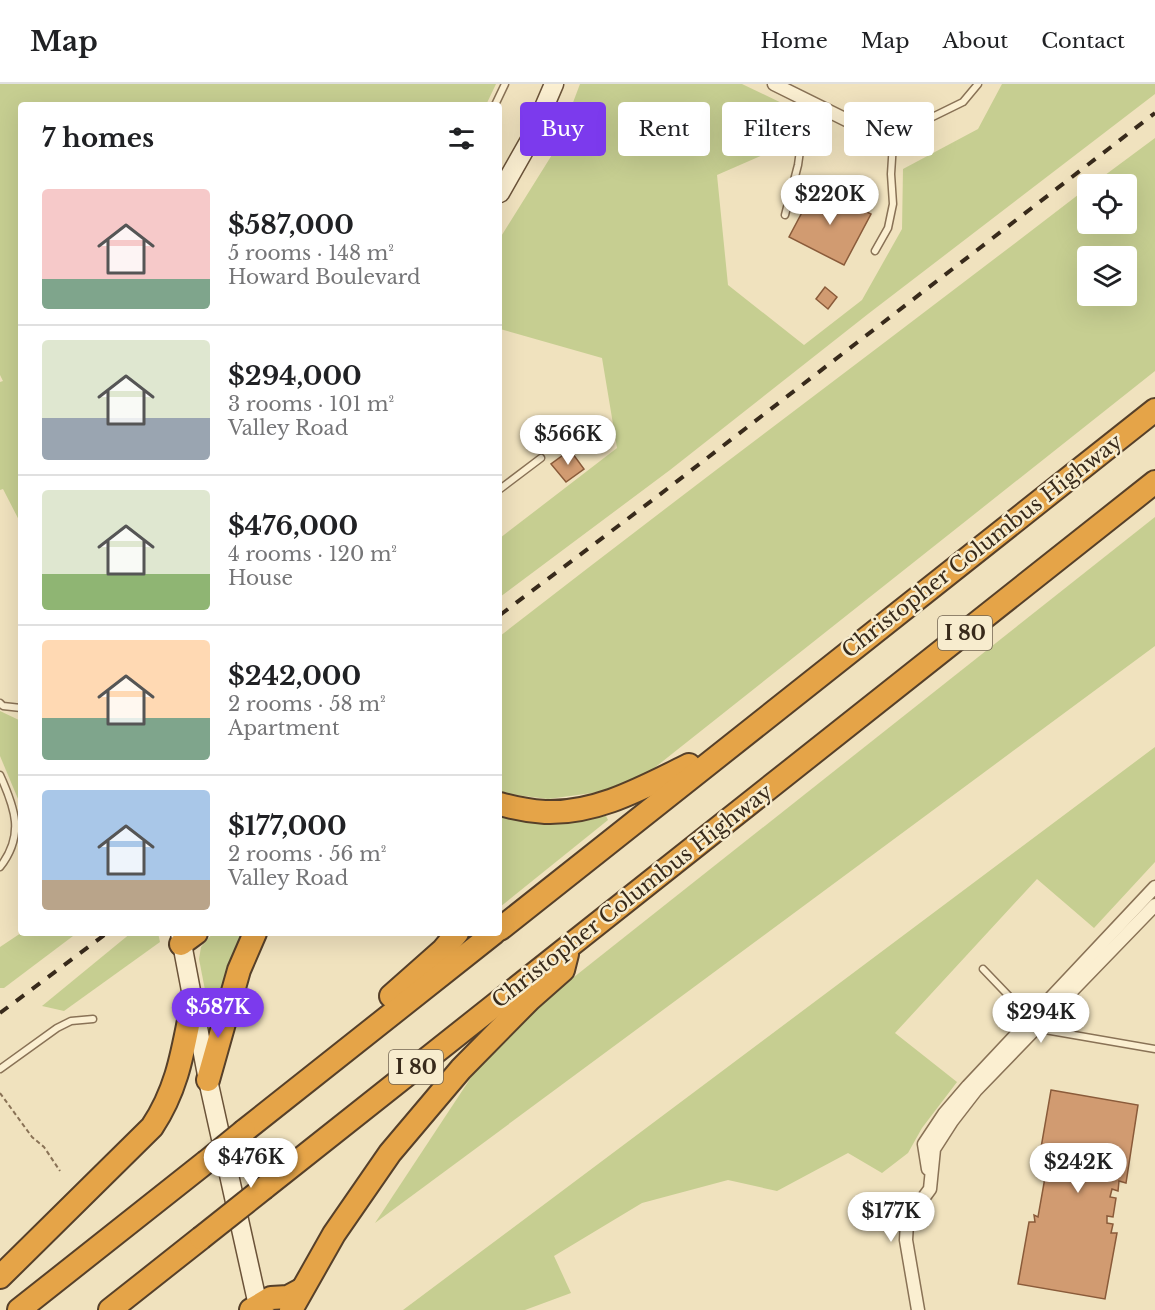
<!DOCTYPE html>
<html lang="en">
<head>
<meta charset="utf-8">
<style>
	body { margin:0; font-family:"Libre Baskerville",serif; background:#f6f6f6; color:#202124; height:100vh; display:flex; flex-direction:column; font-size:22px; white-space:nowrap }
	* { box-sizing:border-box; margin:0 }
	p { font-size:20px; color:#757577 }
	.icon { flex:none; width:33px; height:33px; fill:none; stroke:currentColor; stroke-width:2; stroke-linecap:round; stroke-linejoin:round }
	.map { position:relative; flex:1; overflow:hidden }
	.details { position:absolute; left:18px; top:18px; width:484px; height:834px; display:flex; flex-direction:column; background:#fff; border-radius:6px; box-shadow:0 6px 24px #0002 }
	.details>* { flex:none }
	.banner { position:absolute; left:520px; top:18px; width:544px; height:54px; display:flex; gap:12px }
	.tools { position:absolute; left:1077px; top:90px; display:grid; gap:12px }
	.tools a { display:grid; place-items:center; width:60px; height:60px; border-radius:6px; background:#fff; box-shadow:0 6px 24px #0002; font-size:30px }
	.price { position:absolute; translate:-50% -51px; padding:0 14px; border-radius:21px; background:#fff; color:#222; font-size:20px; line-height:39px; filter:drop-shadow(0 2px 3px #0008) }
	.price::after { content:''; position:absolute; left:50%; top:36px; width:18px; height:14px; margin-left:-9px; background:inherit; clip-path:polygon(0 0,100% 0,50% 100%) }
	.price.active { background:#7c3aed; color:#fff }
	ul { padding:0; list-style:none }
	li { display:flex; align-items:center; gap:18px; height:150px; padding:0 24px }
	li+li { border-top:2px solid #e0e0e0 }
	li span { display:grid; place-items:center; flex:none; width:168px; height:120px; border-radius:6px; color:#555 }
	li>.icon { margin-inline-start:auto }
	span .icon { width:72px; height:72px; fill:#fffc; stroke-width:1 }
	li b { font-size:26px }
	h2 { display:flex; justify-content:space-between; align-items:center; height:72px; padding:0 24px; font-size:26px }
	.pill { padding:0 21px; border-radius:6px; background:#fff; box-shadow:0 6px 24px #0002; font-size:21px; line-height:54px }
	.pill.active { background:#7c3aed; color:#fff }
	header { display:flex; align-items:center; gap:36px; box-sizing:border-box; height:84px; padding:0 30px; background:#fff; border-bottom:2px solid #e0e0e0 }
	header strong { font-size:28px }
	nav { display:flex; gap:33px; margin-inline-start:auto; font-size:21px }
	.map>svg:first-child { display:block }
	.green { fill:#c6ce91; fill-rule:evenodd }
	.building { fill:#d19b71; stroke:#8a5b3a; stroke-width:1.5 }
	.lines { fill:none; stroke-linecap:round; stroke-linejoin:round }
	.lane-casing { stroke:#897256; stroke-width:9 }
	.street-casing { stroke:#897256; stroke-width:15 }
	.secondary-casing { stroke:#6b5339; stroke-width:21 }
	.highway-casing { stroke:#56402a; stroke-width:26 }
	.path { stroke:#897256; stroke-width:2; stroke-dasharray:4.5 3; stroke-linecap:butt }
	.lane { stroke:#fbefd1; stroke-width:6 }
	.street { stroke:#fbefd1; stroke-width:12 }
	.secondary { stroke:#fbefd1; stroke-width:18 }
	.highway { stroke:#e5a448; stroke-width:22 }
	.rail { stroke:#382a1b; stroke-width:4; stroke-dasharray:10 10; stroke-linecap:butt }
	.highway-bridge-casing { stroke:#56402a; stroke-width:26; stroke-linecap:butt }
	.highway-bridge { stroke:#e5a448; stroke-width:22 }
	.labels { text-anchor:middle; stroke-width:5; stroke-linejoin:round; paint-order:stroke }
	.shield { fill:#f7ecce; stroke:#716451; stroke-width:1.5 }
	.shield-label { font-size:20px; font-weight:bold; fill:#382a1b }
	.street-label { font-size:21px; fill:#382a1b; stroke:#f7ecce }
</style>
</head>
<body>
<header>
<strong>Map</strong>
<nav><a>Home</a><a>Map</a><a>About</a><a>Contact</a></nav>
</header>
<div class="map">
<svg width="1155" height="1226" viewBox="0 0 1155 1226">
	<rect width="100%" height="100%" fill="#f0e2be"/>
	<g class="green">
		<path d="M0,0H496L486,21H21V440L3,405L0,406V298L3,297L0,291Z"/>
		<path d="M580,0H742L788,22L765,70L717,91L728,201L804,261L862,216L902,145L903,85L978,45L1002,0H1155V10L868,230L670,386L500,513V454L617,364L602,274L500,245V154L555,66Z"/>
		<path d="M1155,54V287L629,704L548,715L500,709V552C694,401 892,254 1087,104L1088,140H1126V100H1093ZM1088,172H1126V212H1088Z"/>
		<path d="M1155,433V562L375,1139L497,954Z"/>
		<path d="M0,627L21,637V722L0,672Z"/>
		<path d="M1155,663V778L1094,844L1037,795L895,949L957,998L922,1044L908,1069L882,1089L848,1069L777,1107L728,1096L642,1119L554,1172L571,1209L525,1226H403Z"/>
		<path d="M500,729L605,730L608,736L500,823Z"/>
		<path d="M21,849H77L4,904H0V863Z"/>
		<path d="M131,849H158L160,858L64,927L42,922Z"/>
		<path d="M213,849H248L216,936L211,937L199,875L201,863Z"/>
	</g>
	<g class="building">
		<path d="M816,102L871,130L844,181L789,153Z"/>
		<path d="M825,203L837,213L828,225L816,215Z"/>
		<path d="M570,366L584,385L566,398L551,380Z"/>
		<path d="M1051,1006L1138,1021L1126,1099L1119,1097L1118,1107L1112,1105L1110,1113L1116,1114L1113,1133L1107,1132V1139L1113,1140L1111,1149H1117L1105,1215L1018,1200L1029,1138H1035L1034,1131L1038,1133L1046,1088H1042V1082L1038,1081Z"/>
	</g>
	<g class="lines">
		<g class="lane-casing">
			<g id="lane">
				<path d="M495,21L505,0"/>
				<path d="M785,131L798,81L807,17"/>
				<path d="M875,167L888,144L893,120L891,90L893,59L908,45L963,18L978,0"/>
				<path d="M500,405L541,374"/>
				<path d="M0,619L3,622L21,624"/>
				<path d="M0,691C15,724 25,751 0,783"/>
				<path d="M983,885L1031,935"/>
				<path d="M1039,942L1045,946L1155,965"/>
				<path d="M0,985L57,944L71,937L93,935"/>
			</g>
		</g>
		<g class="street-casing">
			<g id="street">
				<path d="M774,0L893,59"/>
				<path d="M928,1085L924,1060L944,1030L968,1002L1155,803"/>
				<path d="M918,1226L906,1156L907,1139L911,1131L930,1105L934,1065L952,1037L976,1006L1155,821"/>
			</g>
		</g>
		<g class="secondary-casing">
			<g id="secondary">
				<path d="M500,109L530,56L554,0"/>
				<path d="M180,849L208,996L259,1226"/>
			</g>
		</g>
		<g class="highway-casing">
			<g id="highway">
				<path d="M500,720C514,724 530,727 545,728C597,730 644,703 689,681"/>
				<path d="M500,845L1155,326"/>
				<path d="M181,860L196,849"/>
				<path d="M391,912L443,866L457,849"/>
				<path d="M208,996L239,886L255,849"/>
				<path d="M244,1047L494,849"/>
				<path d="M264,1104L1155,398"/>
				<path d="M0,1193L152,1043C178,1004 183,966 192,921"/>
				<path d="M19,1226L206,1078"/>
				<path d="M110,1226L201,1154"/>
				<path d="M251,1226L271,1214L288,1213L301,1206"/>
				<path d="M291,1226L334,1150L390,1069L461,985L529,916L563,886L567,870"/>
			</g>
		</g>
		<path class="path" d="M0,1009L32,1053L44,1063L60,1087"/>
		<use href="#lane" class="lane"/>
		<use href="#street" class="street"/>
		<use href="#secondary" class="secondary"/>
		<use href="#highway" class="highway"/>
		<g class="rail">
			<path d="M500,531L654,415L1155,29"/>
			<path d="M0,929L107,849"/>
		</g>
		<g class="highway-bridge-casing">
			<g id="highway-bridge">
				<path d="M206,1078L244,1047"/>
				<path d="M201,1154L264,1104"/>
			</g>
		</g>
		<use href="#highway-bridge" class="highway-bridge"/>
	</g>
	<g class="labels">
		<g class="shield">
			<rect x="938" y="532" width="54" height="34" rx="4.5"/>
			<rect x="389" y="966" width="54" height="34" rx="4.5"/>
		</g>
		<g class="shield-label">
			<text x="965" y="556">I 80</text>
			<text x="416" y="990">I 80</text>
		</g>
		<g class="street-label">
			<text transform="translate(982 462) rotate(-38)" y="7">Christopher Columbus Highway</text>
			<text transform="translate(632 812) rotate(-38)" y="7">Christopher Columbus Highway</text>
		</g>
	</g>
</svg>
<div class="tools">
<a><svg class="icon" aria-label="locate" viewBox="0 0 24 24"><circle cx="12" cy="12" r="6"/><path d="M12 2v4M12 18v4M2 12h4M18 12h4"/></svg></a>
<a><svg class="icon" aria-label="layers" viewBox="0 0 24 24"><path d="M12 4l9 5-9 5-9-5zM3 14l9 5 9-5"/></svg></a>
</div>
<b class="price" style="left:830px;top:142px">$220K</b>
<b class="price" style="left:568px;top:382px">$566K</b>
<b class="price active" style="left:218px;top:955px">$587K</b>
<b class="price" style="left:1041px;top:960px">$294K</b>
<b class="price" style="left:251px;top:1105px">$476K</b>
<b class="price" style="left:1078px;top:1110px">$242K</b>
<b class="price" style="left:891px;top:1159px">$177K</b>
<div class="banner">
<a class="pill active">Buy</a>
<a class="pill">Rent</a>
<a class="pill">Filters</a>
<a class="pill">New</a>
</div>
<section class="details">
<h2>7 homes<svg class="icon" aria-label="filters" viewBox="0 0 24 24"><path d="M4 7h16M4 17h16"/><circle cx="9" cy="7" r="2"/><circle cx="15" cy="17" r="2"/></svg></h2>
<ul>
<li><span style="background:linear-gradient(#f6c9c9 75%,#7fa58c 0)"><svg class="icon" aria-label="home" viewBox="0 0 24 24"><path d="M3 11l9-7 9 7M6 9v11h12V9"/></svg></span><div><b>$587,000</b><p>5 rooms · 148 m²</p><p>Howard Boulevard</p></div></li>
<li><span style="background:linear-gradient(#dfe7d0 65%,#9aa5b1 0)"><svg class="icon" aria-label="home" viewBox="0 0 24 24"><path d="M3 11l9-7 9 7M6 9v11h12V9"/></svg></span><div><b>$294,000</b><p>3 rooms · 101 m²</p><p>Valley Road</p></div></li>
<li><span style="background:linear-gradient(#dfe7d0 70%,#8fb573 0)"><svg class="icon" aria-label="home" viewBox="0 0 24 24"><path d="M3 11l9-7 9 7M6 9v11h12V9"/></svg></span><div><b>$476,000</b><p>4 rooms · 120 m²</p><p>House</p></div></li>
<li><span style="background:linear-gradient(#ffd9b3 65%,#7fa58c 0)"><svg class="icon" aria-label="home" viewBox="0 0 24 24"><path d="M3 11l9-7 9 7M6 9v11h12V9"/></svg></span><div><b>$242,000</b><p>2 rooms · 58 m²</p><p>Apartment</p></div></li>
<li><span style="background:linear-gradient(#a9c7e8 75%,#b9a48a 0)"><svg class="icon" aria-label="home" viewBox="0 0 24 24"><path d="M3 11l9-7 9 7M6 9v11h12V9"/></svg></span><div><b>$177,000</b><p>2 rooms · 56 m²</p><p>Valley Road</p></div></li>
</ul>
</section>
</div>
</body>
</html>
